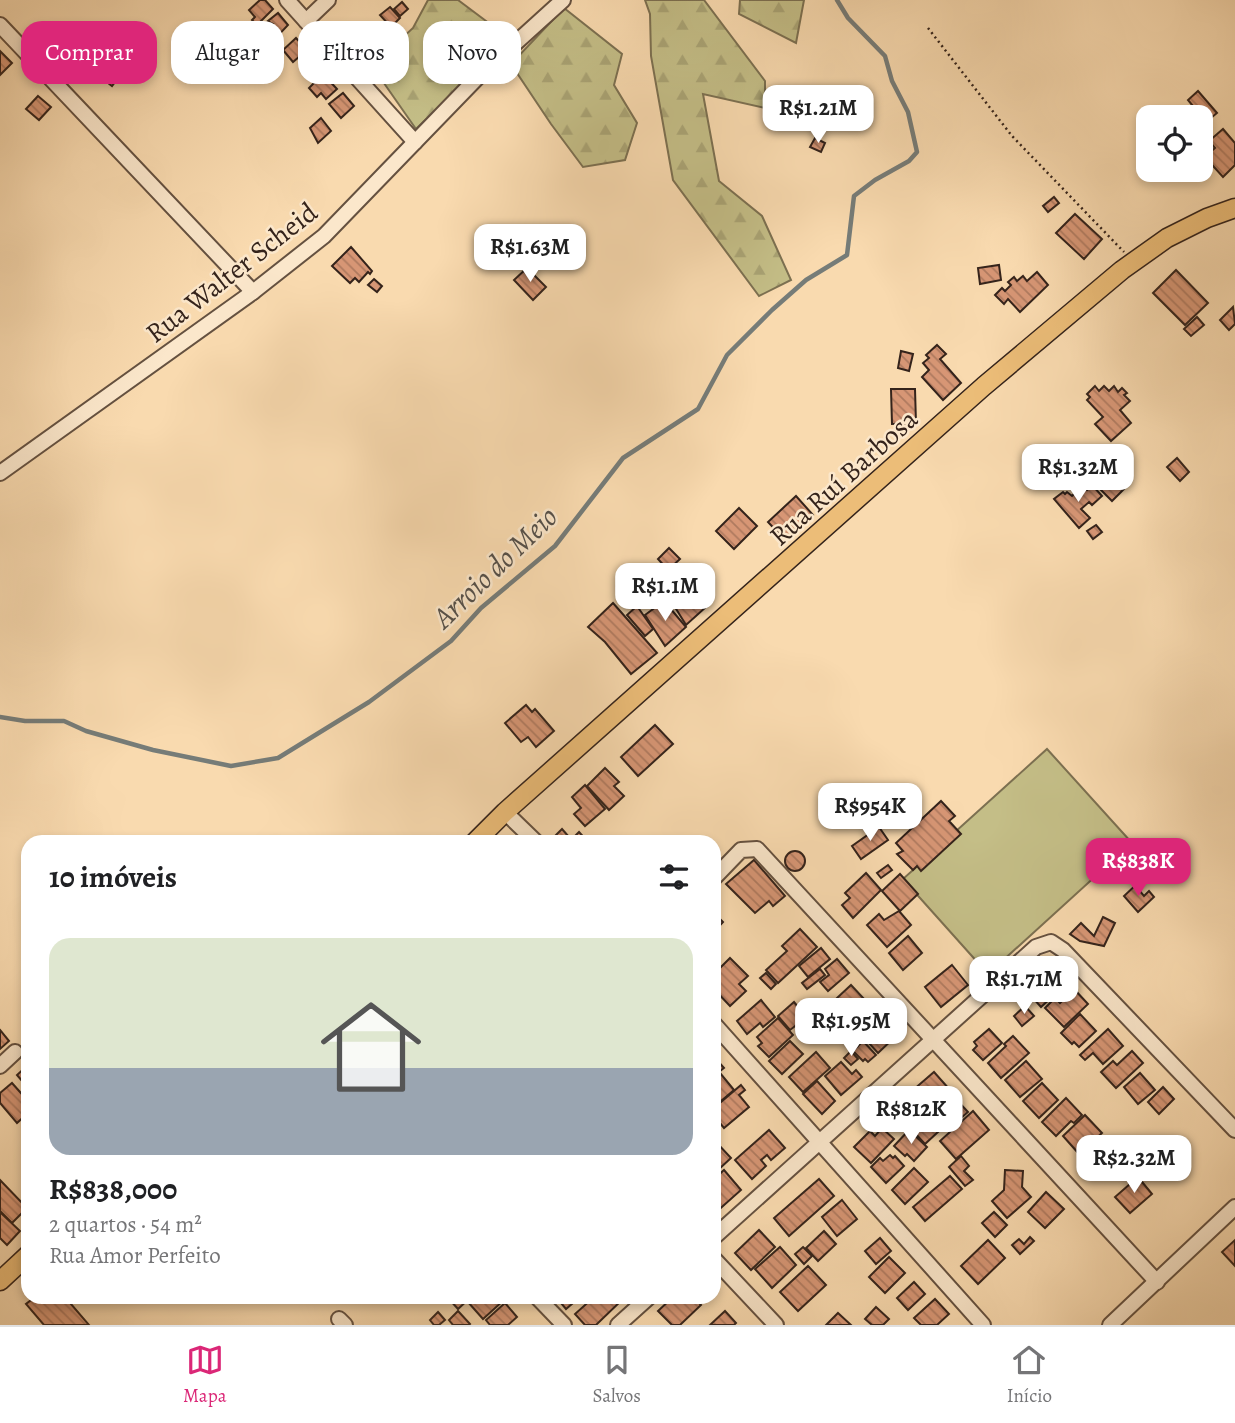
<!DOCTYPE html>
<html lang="pt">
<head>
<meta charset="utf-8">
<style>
	body { margin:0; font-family:Alegreya,serif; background:#f6f6f6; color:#202124; height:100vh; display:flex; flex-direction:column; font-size:26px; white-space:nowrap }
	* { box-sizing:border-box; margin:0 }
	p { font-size:23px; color:#757577 }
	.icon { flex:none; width:38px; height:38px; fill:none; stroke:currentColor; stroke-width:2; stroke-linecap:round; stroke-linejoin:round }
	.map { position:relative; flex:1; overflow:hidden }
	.details { position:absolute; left:21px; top:835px; width:700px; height:469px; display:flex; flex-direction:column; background:#fff; border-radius:21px; box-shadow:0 4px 10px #0003 }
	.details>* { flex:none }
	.top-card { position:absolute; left:21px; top:21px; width:700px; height:63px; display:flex; gap:14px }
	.controls { position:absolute; left:1136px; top:105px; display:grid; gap:14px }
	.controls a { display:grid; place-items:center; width:77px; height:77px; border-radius:14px; background:#fff; box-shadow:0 4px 10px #0003; font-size:35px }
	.price { position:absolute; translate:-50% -60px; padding:0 16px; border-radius:14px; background:#fff; color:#222; font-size:23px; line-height:46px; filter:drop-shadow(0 2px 4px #0008) }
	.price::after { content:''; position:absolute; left:50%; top:42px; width:21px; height:16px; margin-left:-10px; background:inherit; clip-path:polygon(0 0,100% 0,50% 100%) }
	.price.active { background:#db2777; color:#fff }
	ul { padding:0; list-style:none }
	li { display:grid; align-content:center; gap:14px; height:371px; padding:0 28px }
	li+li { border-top:2px solid #e0e0e0 }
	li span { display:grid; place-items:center; height:217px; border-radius:21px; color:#555 }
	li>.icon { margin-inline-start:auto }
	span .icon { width:126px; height:126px; fill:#fffc; stroke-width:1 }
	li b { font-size:30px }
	h2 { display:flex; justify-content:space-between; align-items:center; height:84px; padding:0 28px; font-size:30px }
	.chip { padding:0 24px; border-radius:21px; background:#fff; box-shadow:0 4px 10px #0003; font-size:24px; line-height:63px }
	.chip.active { background:#db2777; color:#fff }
	.menu { display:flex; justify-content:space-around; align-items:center; height:98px; border-top:2px solid #e0e0e0; background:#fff; font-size:19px; color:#757577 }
	.menu a { display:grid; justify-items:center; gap:4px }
	.menu .active { color:#db2777 }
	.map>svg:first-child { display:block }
	.forest { fill:url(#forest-firs); stroke:#7c7051; stroke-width:2 }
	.pitch { fill:#c4be87; stroke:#7c7051; stroke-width:2 }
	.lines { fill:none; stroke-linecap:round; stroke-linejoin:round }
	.stream { stroke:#767c78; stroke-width:4.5 }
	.building { fill:url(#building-back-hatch); stroke:#34231b; stroke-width:2 }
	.minor-casing { stroke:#655140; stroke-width:18 }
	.major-casing { stroke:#34231b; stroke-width:21 }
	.path { stroke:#34231b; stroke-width:2.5; stroke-dasharray:2 3.5; stroke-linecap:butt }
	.minor { stroke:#fbe7cb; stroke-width:14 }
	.major { stroke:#ecbd78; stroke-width:18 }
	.labels { text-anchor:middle; stroke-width:5; stroke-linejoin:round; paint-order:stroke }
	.street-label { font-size:28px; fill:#34231b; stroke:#fbe7cb }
	.water-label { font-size:30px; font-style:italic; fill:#55504a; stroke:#fbe7cb }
</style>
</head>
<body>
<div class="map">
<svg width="1235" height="1325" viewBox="0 0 1235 1325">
	<defs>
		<pattern id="forest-firs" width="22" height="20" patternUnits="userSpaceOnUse" patternTransform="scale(1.75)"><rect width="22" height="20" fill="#c4be87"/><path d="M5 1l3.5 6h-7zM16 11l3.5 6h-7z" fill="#a9a374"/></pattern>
		<pattern id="building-back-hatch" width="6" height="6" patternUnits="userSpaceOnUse" patternTransform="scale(1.75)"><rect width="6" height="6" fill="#d79675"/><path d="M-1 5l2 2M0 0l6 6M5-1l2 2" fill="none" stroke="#af7a5f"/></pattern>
	</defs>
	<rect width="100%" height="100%" fill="#f9daaf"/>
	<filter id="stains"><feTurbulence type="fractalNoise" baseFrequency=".00286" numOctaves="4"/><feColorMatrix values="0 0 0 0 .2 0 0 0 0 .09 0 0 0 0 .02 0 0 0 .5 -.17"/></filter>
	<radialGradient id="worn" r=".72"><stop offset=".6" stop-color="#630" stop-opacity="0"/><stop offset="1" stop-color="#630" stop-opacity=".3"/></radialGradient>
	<g class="forest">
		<path d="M428,0H458L510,39L416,129L372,66L413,28Z"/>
		<path d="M645,0H704L765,81V108L703,94L719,181L762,216L791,280L759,296L673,180L651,56L650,14Z"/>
		<path d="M740,0H804L796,43L739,14Z"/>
		<path d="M564,8L622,54L614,85L637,123L625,160L583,167L551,124L511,64Z"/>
	</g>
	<path class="pitch" d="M1047,749L1132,843L988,974L903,879Z"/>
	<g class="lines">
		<path class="stream" d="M0,717L25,721H64L86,731L153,750L231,766L278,758L369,702L451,641L481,608L555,546L623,458L698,409L727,355L772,310L806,280L847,255L854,196L875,180L909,161L917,152L908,112L892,81L885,56L848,18L837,0"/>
	</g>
	<g class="building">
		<path d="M260,0H265L273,9L257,25L252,20L255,17L249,10Z"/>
		<path d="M402,2L408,9L400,16L394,9Z"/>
		<path d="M390,7L400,18L391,27L380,15Z"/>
		<path d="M278,13L288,25L273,41L266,30L273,24L268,21Z"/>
		<path d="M261,30L267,36L250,55L246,51L239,60L233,54L253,32L256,35Z"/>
		<path d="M296,38L307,50L293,62L283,50Z"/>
		<path d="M97,48L124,70L112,86L94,72L87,82L77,75Z"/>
		<path d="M0,51L12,63L0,75Z"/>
		<path d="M323,74L337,89L326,99L321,93L317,97L309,88Z"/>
		<path d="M1198,91L1217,113L1206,122L1188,100Z"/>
		<path d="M343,93L354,106L341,118L329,104Z"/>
		<path d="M38,96L51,107L39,120L26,109Z"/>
		<path d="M321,118L331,131L318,143L310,128Z"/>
		<path d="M1223,129L1235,143V165L1223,177L1205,157L1215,148L1209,141Z"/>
		<path d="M815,138L825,143L821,152L810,147Z"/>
		<path d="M1054,197L1059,203L1048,212L1043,206Z"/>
		<path d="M1075,214L1102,239L1084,259L1056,233Z"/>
		<path d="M351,247L372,271L370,274L368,272L359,282L355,278L350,283L332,266Z"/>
		<path d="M999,265L1001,280L980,284L978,268Z"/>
		<path d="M527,268L546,287L533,300L514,280Z"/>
		<path d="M1176,270L1208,303L1185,325L1153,293Z"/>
		<path d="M1037,272L1048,285L1020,312L1008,299L1004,304L995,295L1002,288L1005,291L1011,285L1008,282L1014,277L1017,281L1023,276L1027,281Z"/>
		<path d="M374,279L382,286L377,292L368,285Z"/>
		<path d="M1233,307L1235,324L1229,330L1220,320Z"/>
		<path d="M1197,317L1204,325L1191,336L1184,329Z"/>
		<path d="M937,345L946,354L940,359L961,383L943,400L922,377L929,370L923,363L929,358L926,355Z"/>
		<path d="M901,351L913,354L909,371L898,368Z"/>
		<path d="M1095,386L1099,391L1104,386L1109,391L1114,386L1118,392L1122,388L1127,393L1124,395L1130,401L1120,410L1131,423L1111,441L1095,424L1103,417L1087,400L1090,397L1087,394Z"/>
		<path d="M891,389H915L916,423L892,424Z"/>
		<path d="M1177,458L1189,472L1180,481L1167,467Z"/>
		<path d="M1110,475L1124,489L1112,501L1098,487Z"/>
		<path d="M1092,485L1102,496L1092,505L1089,502L1081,509L1090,518L1079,528L1054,499L1063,492L1065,494L1067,492L1072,496L1078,490L1080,492L1085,488L1087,490Z"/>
		<path d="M796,496L813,515L785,540L768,522Z"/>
		<path d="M739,508L757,526L734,549L716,531Z"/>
		<path d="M1096,525L1102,532L1093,539L1087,531Z"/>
		<path d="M669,548L680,559L668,570L658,559Z"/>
		<path d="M677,575L706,607L686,625L673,604L670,606L658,593Z"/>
		<path d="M625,579L633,587L642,579L651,588L634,604L617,586Z"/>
		<path d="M664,601L686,627L665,646L645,615Z"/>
		<path d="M613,603L657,653L631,674L605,642L588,627Z"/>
		<path d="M637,606L653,629L645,636L627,615Z"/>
		<path d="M526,705L532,712L535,709L554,731L536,747L528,737L521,742L505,723Z"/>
		<path d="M655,725L673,744L638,776L621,757Z"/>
		<path d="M605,768L619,782L614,786L624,796L609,810L587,786Z"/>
		<path d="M585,785L605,809L585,826L574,814L581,808L572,797Z"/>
		<path d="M941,801L955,816L949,821L961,834L921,871L917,866L913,870L897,854L903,851L896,843Z"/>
		<path d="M879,827L888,840L861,859L852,846Z"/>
		<path d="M562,829L569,837L564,842H555L552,839Z"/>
		<path d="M579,832L588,842H569Z"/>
		<circle cx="795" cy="861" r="10"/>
		<path d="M754,860L785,896L773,906L769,901L755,913L726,884Z"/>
		<path d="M888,865L892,870L881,878L877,873Z"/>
		<path d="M866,873L881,890L853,918L842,905L850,898L845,893Z"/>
		<path d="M900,874L918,894L900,911L882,891Z"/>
		<path d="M1139,882L1142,886L1138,889L1144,896L1149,891L1154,897L1138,912L1124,896Z"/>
		<path d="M899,911L911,925L887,947L867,925L879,914L884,920Z"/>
		<path d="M714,913L723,922L714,932Z"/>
		<path d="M1103,917L1115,923L1104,946L1080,941L1070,934L1081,923L1094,936Z"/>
		<path d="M800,929L817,947L778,983L766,970L787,951L782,946Z"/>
		<path d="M908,936L922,953L903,970L889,953Z"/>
		<path d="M821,948L830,959L808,977L799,966Z"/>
		<path d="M730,958L748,976L739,984L746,991L730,1006L714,989V974Z"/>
		<path d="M837,959L849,973L828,991L820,982L829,975L825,969Z"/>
		<path d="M952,965L968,985L941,1007L925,987Z"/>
		<path d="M820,969L825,975L807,989L802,983Z"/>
		<path d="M1047,969L1063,987L1041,1007L1025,989Z"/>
		<path d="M766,973L776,984L771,989L760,978Z"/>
		<path d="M851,985L865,1000L852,1013L837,998Z"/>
		<path d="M1074,989L1088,1004L1064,1027L1045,1008L1055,998L1060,1003Z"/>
		<path d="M761,1000L775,1017L763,1027L760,1023L747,1034L737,1021Z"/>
		<path d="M794,1002L803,1013L800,1015L803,1020L790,1030L778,1016Z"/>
		<path d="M871,1004L885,1020L863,1040L858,1034L851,1040L839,1026L854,1012L858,1016Z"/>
		<path d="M1025,1006L1034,1016L1022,1026L1014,1016Z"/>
		<path d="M1080,1014L1096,1031L1079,1047L1074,1042L1072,1044L1061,1033Z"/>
		<path d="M778,1018L793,1035L769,1057L758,1046L762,1043L757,1037Z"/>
		<path d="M886,1025L896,1036L878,1053L868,1042Z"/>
		<path d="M989,1029L1002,1043L983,1060L973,1050L977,1046L974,1042Z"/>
		<path d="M1108,1029L1123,1046L1103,1064L1093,1053L1085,1060L1080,1055Z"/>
		<path d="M0,1030L9,1041L0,1049Z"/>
		<path d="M1013,1036L1029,1053L1001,1078L988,1063L1006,1046L1004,1044Z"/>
		<path d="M790,1041L803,1054L782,1074L769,1061Z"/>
		<path d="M863,1041L876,1055L868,1062L865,1059L863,1061L853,1051Z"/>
		<path d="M851,1051L858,1059L851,1065L844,1058Z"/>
		<path d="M1132,1051L1143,1063L1116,1088L1101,1072L1113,1061L1117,1065Z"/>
		<path d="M816,1052L830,1068L803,1092L789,1077Z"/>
		<path d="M716,1059L724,1068L714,1076V1060Z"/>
		<path d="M1026,1061L1042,1079L1020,1097L1005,1080Z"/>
		<path d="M841,1062L852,1074L856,1070L862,1077L841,1095L825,1076Z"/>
		<path d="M28,1065V1088L17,1075Z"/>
		<path d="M934,1072L950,1090L938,1101L932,1094L923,1102L913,1090Z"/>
		<path d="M720,1073L734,1090L714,1107V1078Z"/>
		<path d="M1140,1073L1155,1090L1138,1104L1124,1087Z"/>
		<path d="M817,1081L835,1101L822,1114L803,1094Z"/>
		<path d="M12,1083L28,1101V1113L17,1123L0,1103V1093Z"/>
		<path d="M1042,1083L1058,1100L1039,1118L1023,1101Z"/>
		<path d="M741,1085L745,1090L739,1095L749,1107L724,1128L714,1116V1108Z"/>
		<path d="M1163,1087L1174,1099L1159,1114L1148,1102Z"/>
		<path d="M953,1096L968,1112L954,1124L940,1108Z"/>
		<path d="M933,1097L938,1103L920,1119L915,1113Z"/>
		<path d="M1066,1098L1082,1115L1074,1123L1071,1121L1056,1136L1042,1122Z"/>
		<path d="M973,1111L989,1130L956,1159L940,1141Z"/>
		<path d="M1085,1115L1102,1133L1079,1154L1063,1136Z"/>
		<path d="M925,1120L939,1131L925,1144L913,1131Z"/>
		<path d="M882,1128L894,1139L871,1163L854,1147L870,1131L875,1136Z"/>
		<path d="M769,1130L785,1148L771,1160L767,1155L761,1160L766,1166L752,1179L735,1160Z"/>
		<path d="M909,1130L927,1147L914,1161L907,1154L905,1156L894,1146Z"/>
		<path d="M715,1141L731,1158L719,1169L714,1164Z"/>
		<path d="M1098,1142L1113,1158L1093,1176L1079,1160Z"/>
		<path d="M890,1155L893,1158L895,1156L904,1166L886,1183L871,1167L880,1158L883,1161Z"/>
		<path d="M961,1156L969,1166L964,1171L973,1180L965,1186L949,1167Z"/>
		<path d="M914,1168L928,1182L905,1204L892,1190Z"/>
		<path d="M724,1170L741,1190L714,1214V1179Z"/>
		<path d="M1005,1170L1023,1171L1022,1187L1031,1197L1007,1218L992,1201L1004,1190Z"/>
		<path d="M950,1176L962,1189L925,1221L913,1207Z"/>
		<path d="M1138,1177L1152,1194L1130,1213L1115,1197Z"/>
		<path d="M819,1179L834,1196L789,1236L774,1218Z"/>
		<path d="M0,1180L27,1208L12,1223L0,1211Z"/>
		<path d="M1046,1192L1064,1209L1045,1228L1028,1212Z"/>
		<path d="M842,1200L857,1219L837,1236L822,1217Z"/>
		<path d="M0,1212L20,1231L7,1245L0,1238Z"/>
		<path d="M994,1212L1007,1225L995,1237L982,1223Z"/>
		<path d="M759,1230L775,1247L751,1270L735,1253Z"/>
		<path d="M824,1231L836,1244L818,1261L806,1248Z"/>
		<path d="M1030,1237L1034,1241L1020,1254L1012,1245L1019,1239L1024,1244Z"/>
		<path d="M880,1238L891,1251L876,1264L865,1251Z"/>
		<path d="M988,1240L1005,1258L978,1284L961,1266Z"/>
		<path d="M1235,1240V1266L1222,1252Z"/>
		<path d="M780,1247L796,1265L772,1288L755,1269Z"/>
		<path d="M803,1247L812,1256L804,1264L795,1254Z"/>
		<path d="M889,1257L905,1273L885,1293L869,1277Z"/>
		<path d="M808,1266L826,1285L798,1311L780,1292Z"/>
		<path d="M914,1282L925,1294L908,1310L897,1298Z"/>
		<path d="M35,1297H65L89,1325H44L26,1304Z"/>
		<path d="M451,1297H471L458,1309L449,1299Z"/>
		<path d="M474,1297H501L504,1300L483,1319L468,1302Z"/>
		<path d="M556,1297H580L566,1309Z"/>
		<path d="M594,1297H625L596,1325H585L575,1314Z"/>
		<path d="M673,1297H694L701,1305L680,1325H672L658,1311Z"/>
		<path d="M935,1299L949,1314L937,1325H921L914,1318Z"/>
		<path d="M505,1303L517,1317L508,1325H490L486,1320Z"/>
		<path d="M876,1307L889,1319L883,1325H872L865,1319Z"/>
		<path d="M458,1311L470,1324L469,1325H453L449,1320Z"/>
		<path d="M725,1311L736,1323L734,1325H710Z"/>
		<path d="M438,1312L445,1320L439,1325H434L430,1320Z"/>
		<path d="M838,1313L851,1325H826Z"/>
	</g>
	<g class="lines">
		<g class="minor-casing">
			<g id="minor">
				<path d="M287,0L415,142"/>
				<path d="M306,21L328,0"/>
				<path d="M0,25L253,292"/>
				<path d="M0,473L253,292L324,236L478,77L563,0"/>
				<path d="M505,812L536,842"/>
				<path d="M714,878L741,850L757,849L1157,1282"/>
				<path d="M714,1024L983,1325"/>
				<path d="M0,1066L15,1052"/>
				<path d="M714,1237L1036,947L1051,942L1063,950L1235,1130"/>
				<path d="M714,1259L776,1325"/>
				<path d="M537,1297L564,1325"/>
				<path d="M339,1319L345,1325"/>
				<path d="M618,1325L649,1297"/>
				<path d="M1110,1325L1235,1207"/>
			</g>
		</g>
		<g class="major-casing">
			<g id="major">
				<path d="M475,842L505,812L984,386L1122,270L1167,238L1207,218L1235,208"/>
				<path d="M0,1281L28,1255"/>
			</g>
		</g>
		<path class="path" d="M928,28L1012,136L1124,252"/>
		<use href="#minor" class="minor"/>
		<use href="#major" class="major"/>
	</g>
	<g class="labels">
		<g class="street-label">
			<text transform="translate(231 272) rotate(-38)" y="10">Rua Walter Scheid</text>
			<text transform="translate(843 477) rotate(-42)" y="10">Rua Ruí Barbosa</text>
		</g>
		<g class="water-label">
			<text transform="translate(495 567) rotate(-44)" y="10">Arroio do Meio</text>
		</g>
	</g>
	<rect width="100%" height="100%" filter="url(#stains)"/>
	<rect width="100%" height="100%" fill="url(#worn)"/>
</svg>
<div class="controls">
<a><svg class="icon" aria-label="locate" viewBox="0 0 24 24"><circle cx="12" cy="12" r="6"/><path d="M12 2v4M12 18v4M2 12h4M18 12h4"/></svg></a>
</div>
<b class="price" style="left:818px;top:145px">R$1.21M</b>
<b class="price" style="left:530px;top:284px">R$1.63M</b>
<b class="price" style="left:1078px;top:504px">R$1.32M</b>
<b class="price" style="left:665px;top:623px">R$1.1M</b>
<b class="price" style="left:870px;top:843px">R$954K</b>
<b class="price active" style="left:1138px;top:898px">R$838K</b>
<b class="price" style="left:1024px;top:1016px">R$1.71M</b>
<b class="price" style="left:851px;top:1058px">R$1.95M</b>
<b class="price" style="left:911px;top:1146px">R$812K</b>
<b class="price" style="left:1134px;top:1195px">R$2.32M</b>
<div class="top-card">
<a class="chip active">Comprar</a>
<a class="chip">Alugar</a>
<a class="chip">Filtros</a>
<a class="chip">Novo</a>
</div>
<section class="details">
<h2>10 imóveis<svg class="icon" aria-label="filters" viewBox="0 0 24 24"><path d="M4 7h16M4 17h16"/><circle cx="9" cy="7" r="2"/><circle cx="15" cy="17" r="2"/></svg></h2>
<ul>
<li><span style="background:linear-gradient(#dfe7d0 60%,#9aa5b1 0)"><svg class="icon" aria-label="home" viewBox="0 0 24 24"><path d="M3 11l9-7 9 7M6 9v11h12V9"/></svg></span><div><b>R$838,000</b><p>2 quartos · 54 m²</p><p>Rua Amor Perfeito</p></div></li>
</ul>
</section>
</div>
<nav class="menu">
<a class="active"><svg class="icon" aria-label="map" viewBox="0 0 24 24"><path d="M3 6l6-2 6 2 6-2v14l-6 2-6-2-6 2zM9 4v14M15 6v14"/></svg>Mapa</a>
<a><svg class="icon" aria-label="saved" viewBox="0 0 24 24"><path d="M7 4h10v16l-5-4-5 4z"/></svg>Salvos</a>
<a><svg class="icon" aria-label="home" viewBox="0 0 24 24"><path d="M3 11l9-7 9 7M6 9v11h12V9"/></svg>Início</a>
</nav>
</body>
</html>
